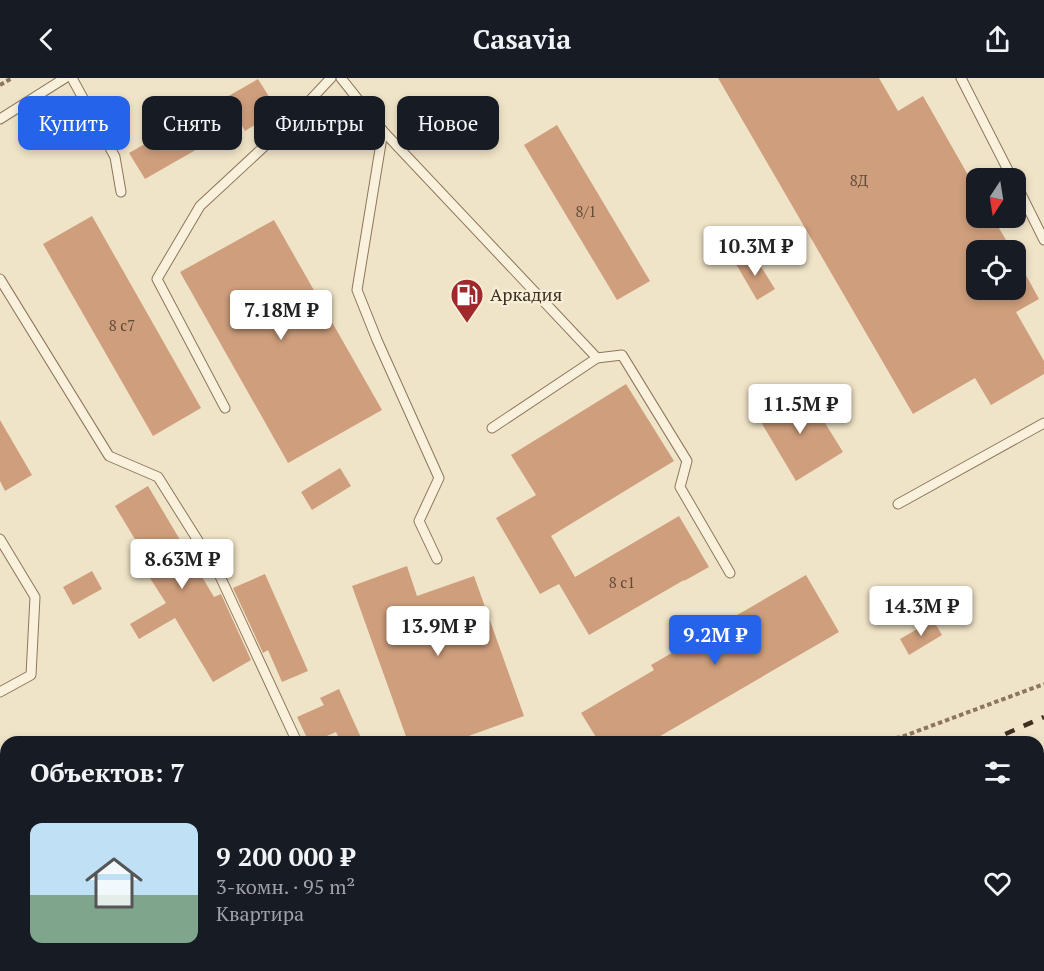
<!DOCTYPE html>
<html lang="ru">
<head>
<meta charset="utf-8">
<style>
	body { margin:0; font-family:"PT Serif",serif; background:#242831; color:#f1f3f6; height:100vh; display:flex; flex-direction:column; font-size:22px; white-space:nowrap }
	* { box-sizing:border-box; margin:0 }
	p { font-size:20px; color:#9ea1a6 }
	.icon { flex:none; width:33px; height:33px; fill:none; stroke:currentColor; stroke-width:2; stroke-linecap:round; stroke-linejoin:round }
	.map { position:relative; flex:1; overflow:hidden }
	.side { position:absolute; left:0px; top:658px; width:1044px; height:236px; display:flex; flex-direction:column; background:#171b24; border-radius:18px 18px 0 0; box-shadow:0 3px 9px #0003 }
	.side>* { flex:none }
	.hud { position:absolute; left:18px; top:18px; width:600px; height:54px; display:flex; gap:12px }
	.needle { width:39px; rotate:192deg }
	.buttons { position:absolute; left:966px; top:90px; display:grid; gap:12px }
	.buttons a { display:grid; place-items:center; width:60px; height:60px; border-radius:12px; background:#171b24; box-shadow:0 3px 9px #0003; font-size:30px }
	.price { position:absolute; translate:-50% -51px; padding:0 14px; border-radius:6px; background:#fff; color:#222; font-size:20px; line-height:39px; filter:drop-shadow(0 2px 3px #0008) }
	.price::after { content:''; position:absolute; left:50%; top:36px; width:18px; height:14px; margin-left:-9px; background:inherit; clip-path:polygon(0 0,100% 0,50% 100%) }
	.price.active { background:#2563eb; color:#fff }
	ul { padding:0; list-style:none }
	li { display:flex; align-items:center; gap:18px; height:150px; padding:0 30px }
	li span { display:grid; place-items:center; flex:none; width:168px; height:120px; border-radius:12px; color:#555 }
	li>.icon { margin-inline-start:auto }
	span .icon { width:72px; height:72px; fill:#fffc; stroke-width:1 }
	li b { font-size:26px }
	h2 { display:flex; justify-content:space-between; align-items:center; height:72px; padding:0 30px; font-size:26px }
	.chip { padding:0 21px; border-radius:12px; background:#171b24; box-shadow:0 3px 9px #0003; font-size:21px; line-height:54px }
	.chip.active { background:#2563eb; color:#fff }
	header { display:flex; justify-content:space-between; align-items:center; height:78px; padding:0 30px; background:#171b24; font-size:27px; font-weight:700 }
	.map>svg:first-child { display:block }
	.building { fill:#cf9f7d }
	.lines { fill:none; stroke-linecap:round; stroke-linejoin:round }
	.lane-casing { stroke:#8d765c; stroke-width:11 }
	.path { stroke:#8d765c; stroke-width:4; stroke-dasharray:4.5 3; stroke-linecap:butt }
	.lane { stroke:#faf1dc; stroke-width:9 }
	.rail { stroke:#3d2e20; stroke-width:4.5; stroke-dasharray:10 10; stroke-linecap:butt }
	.labels { text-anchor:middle; stroke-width:4.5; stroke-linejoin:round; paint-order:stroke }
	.number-label { font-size:15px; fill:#624a37 }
	.poi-label { font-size:18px; fill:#3d2e20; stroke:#f7eed8; text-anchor:start }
</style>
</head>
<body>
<header><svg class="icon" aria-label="back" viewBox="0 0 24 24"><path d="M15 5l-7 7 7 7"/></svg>Casavia<svg class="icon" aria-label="share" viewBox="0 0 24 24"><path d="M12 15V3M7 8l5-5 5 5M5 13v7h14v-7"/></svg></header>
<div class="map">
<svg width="1044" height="893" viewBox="0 0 1044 893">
	<rect width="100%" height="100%" fill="#f0e4c8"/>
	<g class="building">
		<path d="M718,0H879L898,33L923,18L976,111V140H993L1012,172H976V212H1016V179L1039,221L1016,234L1044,283V296L991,327L975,300L913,336Z"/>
		<path d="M258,1L278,33L245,53L241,46L145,101L129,75Z"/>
		<path d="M557,47L650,203L617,222L524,67Z"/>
		<path d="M92,138L201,330L153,358L43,166Z"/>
		<path d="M274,142L382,332L288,385L180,194Z"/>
		<path d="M753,176L775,211L757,222L736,186Z"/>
		<path d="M626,306L674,383L551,458L575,499L679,438L709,489L684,503V502L589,557L559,506L540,516L496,440L536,417L511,377Z"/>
		<path d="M804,311L843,374L796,403L758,339Z"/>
		<path d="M0,342L32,397L5,413L0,403Z"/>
		<path d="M340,390L351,408L312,432L301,414Z"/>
		<path d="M148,408L214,519L221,516L251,582L213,604L175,540L139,561L130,546L166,525L148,497L154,493L115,428Z"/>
		<path d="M407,488L417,518L474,498L524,638L452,664H408L352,508Z"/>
		<path d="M92,493L102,511L73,527L63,509Z"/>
		<path d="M265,496L308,593L282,604L268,572L263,575L233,510Z"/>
		<path d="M806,497L839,554L650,664H599L581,635L654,592L651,587Z"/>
		<path d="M933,542L942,557L909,577L900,561Z"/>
		<path d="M339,611L363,664H341L336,654L313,664H309L297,639L324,627L320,620Z"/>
	</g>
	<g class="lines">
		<g class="lane-casing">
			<g id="lane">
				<path d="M72,0L115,79L121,114"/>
				<path d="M341,0L383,53L597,280L622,277L687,383L680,409L730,495"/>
				<path d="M961,0L1012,100"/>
				<path d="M0,41L65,0"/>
				<path d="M383,53L357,212L377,262L439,400L419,443L437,481"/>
				<path d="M1016,106L1044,162"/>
				<path d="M0,201L109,378L158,399L219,496L297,664"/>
				<path d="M225,330L157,201L200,128L282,52L331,0"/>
				<path d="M492,350L597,280"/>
				<path d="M898,426L1044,345"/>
				<path d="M0,461L35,519L31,597L0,614"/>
			</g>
		</g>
		<g class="path">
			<path d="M0,7L12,0"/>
			<path d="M881,664L904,658L1044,606"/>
			<path d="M0,827L6,828"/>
		</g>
		<use href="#lane" class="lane"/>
		<g class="rail">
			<path d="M987,664L1044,639"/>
			<path d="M1038,689L1044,687"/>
			<path d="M1038,718L1044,716"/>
			<path d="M1038,731L1044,729"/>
			<path d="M1038,802L1044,800"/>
			<path d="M54,893L130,888"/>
			<path d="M393,893L411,888"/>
			<path d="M474,893L492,888"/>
			<path d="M718,893L735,888"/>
		</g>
	</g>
	<defs>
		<g id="fuel-pin" transform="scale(1.725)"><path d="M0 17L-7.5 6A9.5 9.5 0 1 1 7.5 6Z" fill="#9e2a2b" stroke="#f7eed8"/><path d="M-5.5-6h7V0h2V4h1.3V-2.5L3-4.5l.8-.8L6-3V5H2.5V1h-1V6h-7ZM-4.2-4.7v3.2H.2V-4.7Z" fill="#fff"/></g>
	</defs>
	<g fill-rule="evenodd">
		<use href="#fuel-pin" x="467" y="217"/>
	</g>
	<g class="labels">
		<g class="number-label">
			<text x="859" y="108">8Д</text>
			<text x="586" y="139">8/1</text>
			<text x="122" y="253">8 с7</text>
			<text x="622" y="510">8 с1</text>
		</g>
		<g class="poi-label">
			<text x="490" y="223">Аркадия</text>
		</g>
	</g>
</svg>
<div class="buttons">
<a><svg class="needle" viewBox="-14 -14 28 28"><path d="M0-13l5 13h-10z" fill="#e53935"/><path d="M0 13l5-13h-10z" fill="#9ea1a6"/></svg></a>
<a><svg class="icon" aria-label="locate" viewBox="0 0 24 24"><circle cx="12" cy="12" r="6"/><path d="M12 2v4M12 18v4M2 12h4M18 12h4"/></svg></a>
</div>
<b class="price" style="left:755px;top:199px">10.3M ₽</b>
<b class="price" style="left:281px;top:263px">7.18M ₽</b>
<b class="price" style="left:800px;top:357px">11.5M ₽</b>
<b class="price" style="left:182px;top:512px">8.63M ₽</b>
<b class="price" style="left:921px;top:559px">14.3M ₽</b>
<b class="price" style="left:438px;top:579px">13.9M ₽</b>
<b class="price active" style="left:715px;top:588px">9.2M ₽</b>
<div class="hud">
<a class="chip active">Купить</a>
<a class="chip">Снять</a>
<a class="chip">Фильтры</a>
<a class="chip">Новое</a>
</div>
<section class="side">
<h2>Объектов: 7<svg class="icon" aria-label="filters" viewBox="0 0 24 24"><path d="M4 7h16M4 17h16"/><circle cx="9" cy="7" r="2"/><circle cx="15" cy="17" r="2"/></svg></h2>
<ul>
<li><span style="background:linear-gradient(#bfe0f5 60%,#7fa58c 0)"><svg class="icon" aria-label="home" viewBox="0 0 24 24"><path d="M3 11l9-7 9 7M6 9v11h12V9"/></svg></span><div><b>9 200 000 ₽</b><p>3-комн. · 95 m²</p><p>Квартира</p></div><svg class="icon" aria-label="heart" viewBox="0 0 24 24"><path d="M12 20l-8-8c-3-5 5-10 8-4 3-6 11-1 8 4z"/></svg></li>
</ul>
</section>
</div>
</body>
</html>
